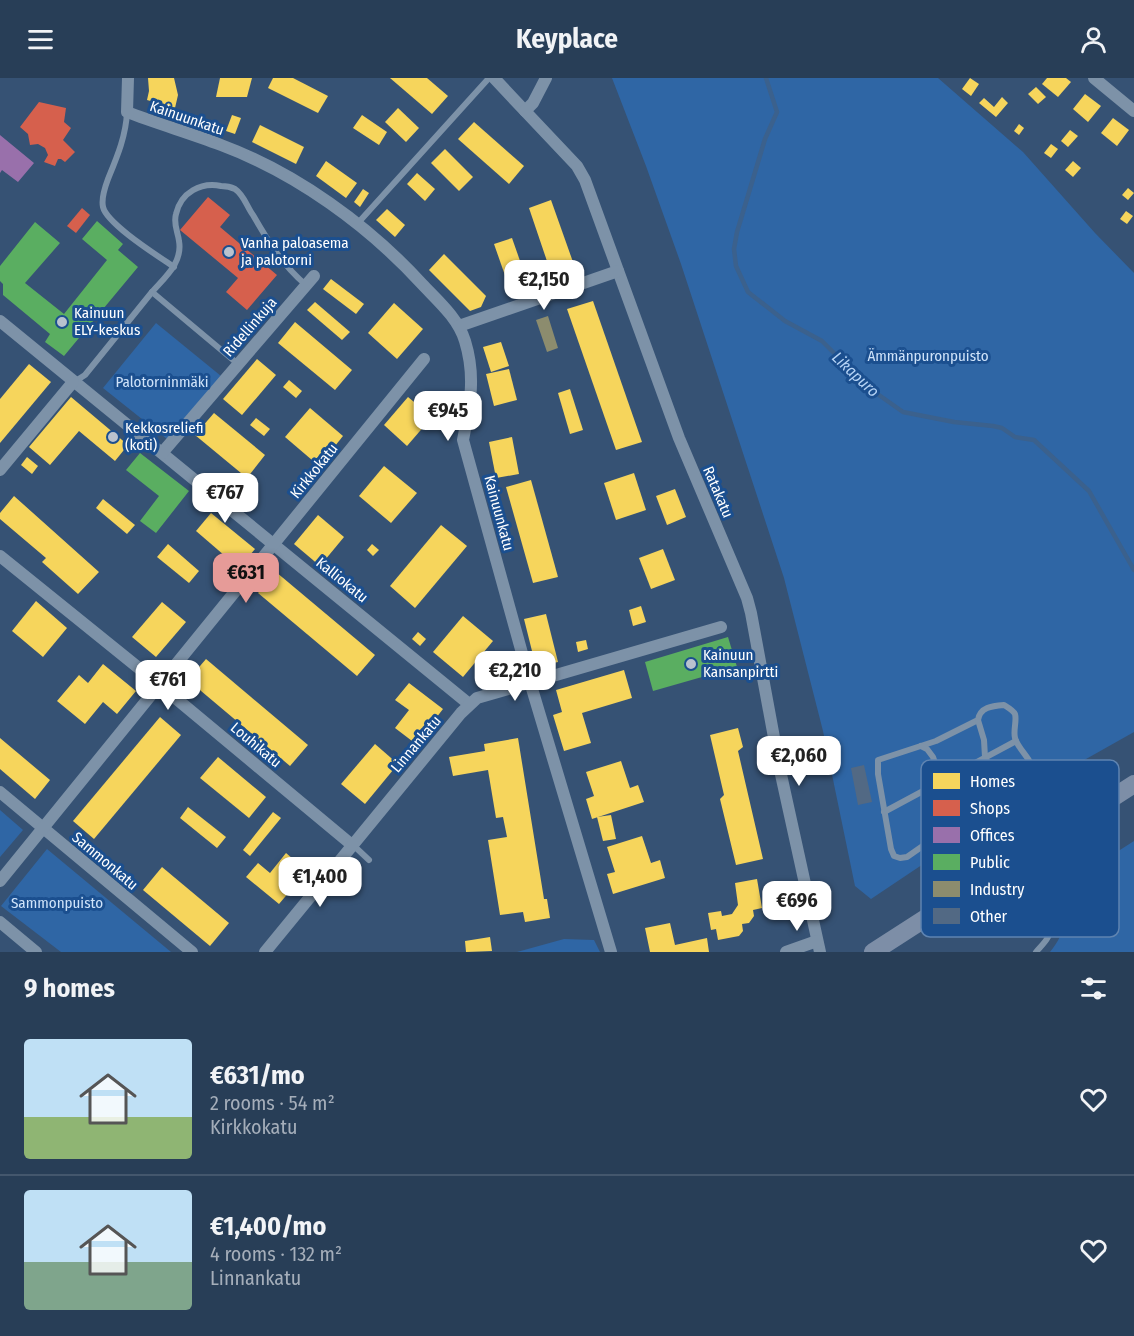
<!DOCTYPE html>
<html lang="en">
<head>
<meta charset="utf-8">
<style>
	body { margin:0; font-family:"Fira Sans Condensed",sans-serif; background:#344961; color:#f1f3f6; height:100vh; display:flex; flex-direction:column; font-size:22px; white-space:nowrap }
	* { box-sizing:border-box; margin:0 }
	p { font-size:20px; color:#a5aeba }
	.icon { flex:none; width:33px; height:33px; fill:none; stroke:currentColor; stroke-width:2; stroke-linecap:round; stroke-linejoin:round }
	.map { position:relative; height:874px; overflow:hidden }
	.drawer { display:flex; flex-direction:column; background:#283e57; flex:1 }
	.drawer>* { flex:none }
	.price { position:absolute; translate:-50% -51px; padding:0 14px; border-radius:12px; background:#fff; color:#222; font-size:20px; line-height:39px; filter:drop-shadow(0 2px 3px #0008) }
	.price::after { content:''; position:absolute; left:50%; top:36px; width:18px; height:14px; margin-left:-9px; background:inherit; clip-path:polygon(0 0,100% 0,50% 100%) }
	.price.on { background:#e69b98; color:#111 }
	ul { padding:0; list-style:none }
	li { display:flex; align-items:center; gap:18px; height:150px; padding:0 24px }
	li+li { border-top:2px solid #44576d }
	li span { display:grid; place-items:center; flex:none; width:168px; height:120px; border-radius:6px; color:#555 }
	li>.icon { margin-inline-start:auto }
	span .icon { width:72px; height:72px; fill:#fffc; stroke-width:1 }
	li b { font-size:26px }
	h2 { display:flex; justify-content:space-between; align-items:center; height:72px; padding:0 24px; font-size:26px }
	header { display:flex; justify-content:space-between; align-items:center; height:78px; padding:0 24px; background:#283e57; font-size:27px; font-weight:700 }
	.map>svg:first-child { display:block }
	.green { fill:#2f66a5 }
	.homes { fill:#f6d55c }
	.shops { fill:#d6604d }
	.offices { fill:#9970ab }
	.public { fill:#5aae61 }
	.industry { fill:#8c8c6e }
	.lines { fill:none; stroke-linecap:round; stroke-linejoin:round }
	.stream { stroke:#3b618d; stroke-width:4.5 }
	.building { fill:#526984 }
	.lane { stroke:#7d92a8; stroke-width:6 }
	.street { stroke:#7d92a8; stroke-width:12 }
	.primary { stroke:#7d8ea7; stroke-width:18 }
	.poi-dot { fill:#b9c2ce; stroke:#1b4f8f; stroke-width:2 }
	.labels { text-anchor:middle; stroke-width:6; stroke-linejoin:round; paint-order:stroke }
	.street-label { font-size:15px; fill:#fff; stroke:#1b4f8f }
	.poi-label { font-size:15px; fill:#fff; stroke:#1b4f8f; text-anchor:start }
	.park-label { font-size:15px; fill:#cfe3fa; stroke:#1b4f8f }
	.water-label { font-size:16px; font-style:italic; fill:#b5d3f5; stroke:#1b4f8f }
	.key { fill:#1b4f8f; stroke:#5f84b1; stroke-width:1.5 }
	.key-label { font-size:16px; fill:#fff }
</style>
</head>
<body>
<header><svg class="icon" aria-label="menu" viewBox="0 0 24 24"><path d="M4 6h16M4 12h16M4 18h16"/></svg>Keyplace<svg class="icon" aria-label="person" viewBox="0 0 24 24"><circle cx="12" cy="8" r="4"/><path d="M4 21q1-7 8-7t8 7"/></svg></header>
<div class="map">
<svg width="1134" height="874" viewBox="0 0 1134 874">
	<rect width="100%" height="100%" fill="#365274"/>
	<g class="green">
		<path d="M612,0H938L1023,74L1095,155L1134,195V654L1047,703L871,821L855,808L823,653L784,500L681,186L646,88Z"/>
		<path d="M156,245L221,298L167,361L103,310Z"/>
		<path d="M0,732L23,752L0,779Z"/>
		<path d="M1134,763V874H1050C1068,852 1067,836 1062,809Z"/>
		<path d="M47,771L171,874H61L1,828Z"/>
		<path d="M564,861L594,862L600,874H517Z"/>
	</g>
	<g class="homes">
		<path d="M148,0H174L178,17L175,30L147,22L149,13Z"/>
		<path d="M220,0H252L247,19H216Z"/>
		<path d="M273,0H293L328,18L318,35L268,10Z"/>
		<path d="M390,0H427L448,18L432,36Z"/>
		<path d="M970,0L979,6L971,18L962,11Z"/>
		<path d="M1047,0H1066L1071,4L1058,19L1042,6Z"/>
		<path d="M1036,9L1046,19L1038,26L1028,16Z"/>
		<path d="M1085,16L1101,28L1088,44L1073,31Z"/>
		<path d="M1002,19L1008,25L996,39L979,25L984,20L994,29Z"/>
		<path d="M398,30L419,50L406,64L385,44Z"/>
		<path d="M232,37L241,40L235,56L226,53Z"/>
		<path d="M362,37L387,54L379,67L353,50Z"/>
		<path d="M1113,40L1129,52L1117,68L1101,55Z"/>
		<path d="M474,44L524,88L509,106L458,61Z"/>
		<path d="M1019,46L1024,50L1019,57L1014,53Z"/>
		<path d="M260,47L304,69L296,86L252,64Z"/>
		<path d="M1070,52L1078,58L1068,69L1061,63Z"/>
		<path d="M1051,66L1058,71L1051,80L1044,75Z"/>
		<path d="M445,71L473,99L459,113L431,85Z"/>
		<path d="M326,83L357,105L346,120L316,98Z"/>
		<path d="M1073,83L1081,90L1073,99L1065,92Z"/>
		<path d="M417,95L435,111L425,123L407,106Z"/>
		<path d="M1128,110L1134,115L1128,122L1122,117Z"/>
		<path d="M363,111L369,115L360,129L354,124Z"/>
		<path d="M551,122L573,184L550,192L529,130Z"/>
		<path d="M387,131L405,147L395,159L376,142Z"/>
		<path d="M1126,133L1133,138L1127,146L1120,141Z"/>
		<path d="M512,160L526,200L508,206L494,166Z"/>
		<path d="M444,176L486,218L481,229L470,233L429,192Z"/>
		<path d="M331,201L364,226L356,236L323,211Z"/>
		<path d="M593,223L642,364L616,372L567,231Z"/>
		<path d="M315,224L350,254L342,262L307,232Z"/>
		<path d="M394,225L423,251L397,281L368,255Z"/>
		<path d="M295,244L352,292L335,312L278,265Z"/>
		<path d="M501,264L509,288L491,294L483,269Z"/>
		<path d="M257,281L276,297L242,337L223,321Z"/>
		<path d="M29,286L51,304L0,365V321Z"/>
		<path d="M509,291L517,322L494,328L486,296Z"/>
		<path d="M289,302L302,313L296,320L283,309Z"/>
		<path d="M570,311L583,352L570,356L558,315Z"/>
		<path d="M71,319L128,367L115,383L79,353L50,387L29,369Z"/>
		<path d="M408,319L432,339L407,368L384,347Z"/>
		<path d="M310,330L343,358L319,388L285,359Z"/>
		<path d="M214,335L265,377L247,400L195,357Z"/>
		<path d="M256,340L270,351L264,358L250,347Z"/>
		<path d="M512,359L519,396L496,400L489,364Z"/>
		<path d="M27,379L38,388L32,396L21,387Z"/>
		<path d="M384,388L417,415L391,445L359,418Z"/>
		<path d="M634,395L646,432L616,442L604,405Z"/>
		<path d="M531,402L558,499L533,505L506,409Z"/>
		<path d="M675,411L686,439L667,447L656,418Z"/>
		<path d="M14,418L99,494L78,516L42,484L46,480L0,441V435Z"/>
		<path d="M103,421L135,447L127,456L96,430Z"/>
		<path d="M211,435L255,471L239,490L196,453Z"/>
		<path d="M318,437L344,459L320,488L294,466Z"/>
		<path d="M441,447L467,468L415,530L390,508Z"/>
		<path d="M168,466L199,493L189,505L157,479Z"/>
		<path d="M372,466L379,472L373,478L367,472Z"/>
		<path d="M663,471L675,502L651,511L639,480Z"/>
		<path d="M276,494L375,577L357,598L258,515Z"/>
		<path d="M36,523L67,550L43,579L12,553Z"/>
		<path d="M162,524L186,544L156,579L132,559Z"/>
		<path d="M641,528L646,544L633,548L629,532Z"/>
		<path d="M546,536L558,584L536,589L524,541Z"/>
		<path d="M463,538L493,563L463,599L433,574Z"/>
		<path d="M418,554L426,561L420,568L412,561Z"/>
		<path d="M586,562L588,571L578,574L576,564Z"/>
		<path d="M206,581L308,667L290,688L188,602Z"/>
		<path d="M103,586L136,613L117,636L103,624L85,646L57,623L79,597L88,605Z"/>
		<path d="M624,592L632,620L582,635L591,665L564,673L553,637L562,634L556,612Z"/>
		<path d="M409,605L443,631L416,666L395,650L409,632L395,622Z"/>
		<path d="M160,639L181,657L94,761L73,743Z"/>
		<path d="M738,650L743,669L738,673L763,781L736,787L720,721L724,717L710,657Z"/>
		<path d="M0,660L50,702L35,721L0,691Z"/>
		<path d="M518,660L544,821H547L550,840L525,844L523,834L500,837L488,762L507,759L503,739L496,740L488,692L453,698L449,679L485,673L484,666Z"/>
		<path d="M375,666L398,686L365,726L341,706Z"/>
		<path d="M218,679L266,719L249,740L200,700Z"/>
		<path d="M621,683L630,710L638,707L644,724L592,741L586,721L594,718L586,694Z"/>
		<path d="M188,729L226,759L217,770L180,740Z"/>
		<path d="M273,734L281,740L250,778L243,772Z"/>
		<path d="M611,737L616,761L603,763L597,739Z"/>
		<path d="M642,758L651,785L660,782L665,800L613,816L607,796L615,794L607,769Z"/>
		<path d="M286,775L307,793L279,826L246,799L258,785L270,795Z"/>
		<path d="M162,789L229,845L210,868L143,812Z"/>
		<path d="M757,801L762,830L753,832L754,838L749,845L742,846L743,853L739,858L718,862L716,851L711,852L708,835L721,833L722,838L732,836L738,827L735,805Z"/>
		<path d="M670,845L675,867L707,860L709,874H650L645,850Z"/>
		<path d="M490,859L492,873L466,874L465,863Z"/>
	</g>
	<g class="shops">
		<path d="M39,24L66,30L64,44L71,50L63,62L75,74L65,84L61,81H58L55,88L44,84L48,77L45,70L38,66L30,67L28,56L20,49Z"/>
		<path d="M208,119L230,137L220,149L277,197L247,232L226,214L238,200L180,152Z"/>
		<path d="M82,130L90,137L76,155L67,148Z"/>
	</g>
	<path class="offices" d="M0,57L34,85L18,104L2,92L0,95Z"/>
	<g class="public">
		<path d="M97,143L123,166L118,172L138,189L64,278L45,264L50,256L3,217V206L0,203V188L35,144L60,165L25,205L64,236L107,182L82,161Z"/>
		<path d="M140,375L189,413L156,455L140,443L159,418L126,392Z"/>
		<path d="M728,559L737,589L653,613L645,584Z"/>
	</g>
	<path class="industry" d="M548,238L558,270L547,274L536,242Z"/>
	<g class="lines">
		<path class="stream" d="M766,0L777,34L765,61L737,154L734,171L736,188L748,214L785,243L822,263L869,310L903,334L954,344L993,348L1002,350L1015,359L1034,362L1089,413L1134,492"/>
	</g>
	<path class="building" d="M864,687L872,724L858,727L851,690Z"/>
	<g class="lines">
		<g class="lane">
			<path d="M127,34C126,58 117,79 108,101C105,109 101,120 103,129C107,146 158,178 174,189"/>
			<path d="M358,145L489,0"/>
			<path d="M238,286L152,214C164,200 183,185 179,163C178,154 173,146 176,136C181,114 201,104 221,108C225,108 231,109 235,111C244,117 247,129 253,137C268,163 283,188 306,207"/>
			<path d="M74,304L85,297L152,214"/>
			<path d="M1004,627C1007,629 1013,632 1015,636C1017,643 1013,652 1015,660C1019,675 1040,685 1029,701L947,751L907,779L900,780L894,778L891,771L878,696V682L936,663L978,642C980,629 992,628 1004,627Z"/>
			<path d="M978,642L984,662L985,679L1004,717"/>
			<path d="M921,668L927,671L933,679L942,705L965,740"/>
			<path d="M884,734L1016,663"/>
			<path d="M353,767L369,782"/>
			<path d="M1028,776C1038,801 1063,832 1048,859C1045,865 1040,869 1036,874"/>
		</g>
		<g class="street">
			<path d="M128,0L127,34C158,46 190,55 221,67C296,95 368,147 422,206C438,223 458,240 465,263C476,299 470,326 463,362L530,604L611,874"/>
			<path d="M494,0L525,33"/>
			<path d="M546,0L533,25L525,33L577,88L585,102L679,360L747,520L751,535L780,692L820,874"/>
			<path d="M1094,0L1134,33"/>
			<path d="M0,243L469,626"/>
			<path d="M459,248L618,193"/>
			<path d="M162,375L314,198"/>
			<path d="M0,392L73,304"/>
			<path d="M0,478L161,608L352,767"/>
			<path d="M0,714L192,874"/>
			<path d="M0,803L424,281"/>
			<path d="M0,844L36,874"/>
			<path d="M265,874L461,635L477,620L721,549"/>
			<path d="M786,874L817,863"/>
		</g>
		<path class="primary" d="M873,874L1134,706"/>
	</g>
	<g class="poi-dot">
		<circle cx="229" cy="174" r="6"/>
		<circle cx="62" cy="244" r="6"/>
		<circle cx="113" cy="359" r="6"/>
		<circle cx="691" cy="586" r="6"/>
	</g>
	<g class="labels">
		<g class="street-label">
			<text transform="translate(187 40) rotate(19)" y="5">Kainuunkatu</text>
			<text transform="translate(250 249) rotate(-49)" y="5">Ridellinkuja</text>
			<text transform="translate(314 393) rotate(-51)" y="5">Kirkkokatu</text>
			<text transform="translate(718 414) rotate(67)" y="5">Ratakatu</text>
			<text transform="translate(499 435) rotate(75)" y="5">Kainuunkatu</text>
			<text transform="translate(342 502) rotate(39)" y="5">Kalliokatu</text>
			<text transform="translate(416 666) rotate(-50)" y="5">Linnankatu</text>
			<text transform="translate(256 667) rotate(40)" y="5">Louhikatu</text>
			<text transform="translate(105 783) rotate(40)" y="5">Sammonkatu</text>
		</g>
		<g class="poi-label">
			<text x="241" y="170">Vanha paloasema<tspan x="241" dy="17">ja palotorni</tspan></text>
			<text x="74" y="240">Kainuun<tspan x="74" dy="17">ELY-keskus</tspan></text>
			<text x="125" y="355">Kekkosreliefi<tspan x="125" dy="17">(koti)</tspan></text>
			<text x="703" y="582">Kainuun<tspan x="703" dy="17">Kansanpirtti</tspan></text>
		</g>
		<g class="park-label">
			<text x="928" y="283">Ämmänpuronpuisto</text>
			<text x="162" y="309">Palotorninmäki</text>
			<text x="57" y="830">Sammonpuisto</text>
		</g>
		<g class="water-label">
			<text transform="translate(856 296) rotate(43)" y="6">Likapuro</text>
		</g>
	</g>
	<rect x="921" y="682" width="198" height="177" rx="9" class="key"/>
	<rect x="933" y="695" width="27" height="16" fill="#f6d55c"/>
	<rect x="933" y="722" width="27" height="16" fill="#d6604d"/>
	<rect x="933" y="749" width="27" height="16" fill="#9970ab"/>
	<rect x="933" y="776" width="27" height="16" fill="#5aae61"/>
	<rect x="933" y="803" width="27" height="16" fill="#8c8c6e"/>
	<rect x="933" y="830" width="27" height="16" fill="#526984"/>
	<g class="key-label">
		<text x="970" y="709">Homes</text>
		<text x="970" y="736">Shops</text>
		<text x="970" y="763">Offices</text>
		<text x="970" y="790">Public</text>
		<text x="970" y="817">Industry</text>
		<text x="970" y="844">Other</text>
	</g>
</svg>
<b class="price" style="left:544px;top:233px">€2,150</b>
<b class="price" style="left:448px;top:364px">€945</b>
<b class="price" style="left:225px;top:446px">€767</b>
<b class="price on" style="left:246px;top:526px">€631</b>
<b class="price" style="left:515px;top:624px">€2,210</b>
<b class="price" style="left:168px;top:633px">€761</b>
<b class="price" style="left:799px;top:709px">€2,060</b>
<b class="price" style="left:320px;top:830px">€1,400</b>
<b class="price" style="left:797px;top:854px">€696</b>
</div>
<section class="drawer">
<h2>9 homes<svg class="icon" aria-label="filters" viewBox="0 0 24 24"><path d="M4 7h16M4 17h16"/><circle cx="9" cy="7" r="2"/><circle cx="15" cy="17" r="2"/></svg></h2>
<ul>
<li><span style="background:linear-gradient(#bfe0f5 65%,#8fb573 0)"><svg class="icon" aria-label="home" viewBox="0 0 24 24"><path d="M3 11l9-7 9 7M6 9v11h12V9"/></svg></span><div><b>€631/mo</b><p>2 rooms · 54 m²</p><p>Kirkkokatu</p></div><svg class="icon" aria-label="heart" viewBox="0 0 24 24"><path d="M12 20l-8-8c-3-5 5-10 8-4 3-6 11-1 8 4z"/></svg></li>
<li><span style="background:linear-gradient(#bfe0f5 60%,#7fa58c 0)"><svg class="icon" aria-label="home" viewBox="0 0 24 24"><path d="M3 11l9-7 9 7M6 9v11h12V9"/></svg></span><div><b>€1,400/mo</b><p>4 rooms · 132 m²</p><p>Linnankatu</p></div><svg class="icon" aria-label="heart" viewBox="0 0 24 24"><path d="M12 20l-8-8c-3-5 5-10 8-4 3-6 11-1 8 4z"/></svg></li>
</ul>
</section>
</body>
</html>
